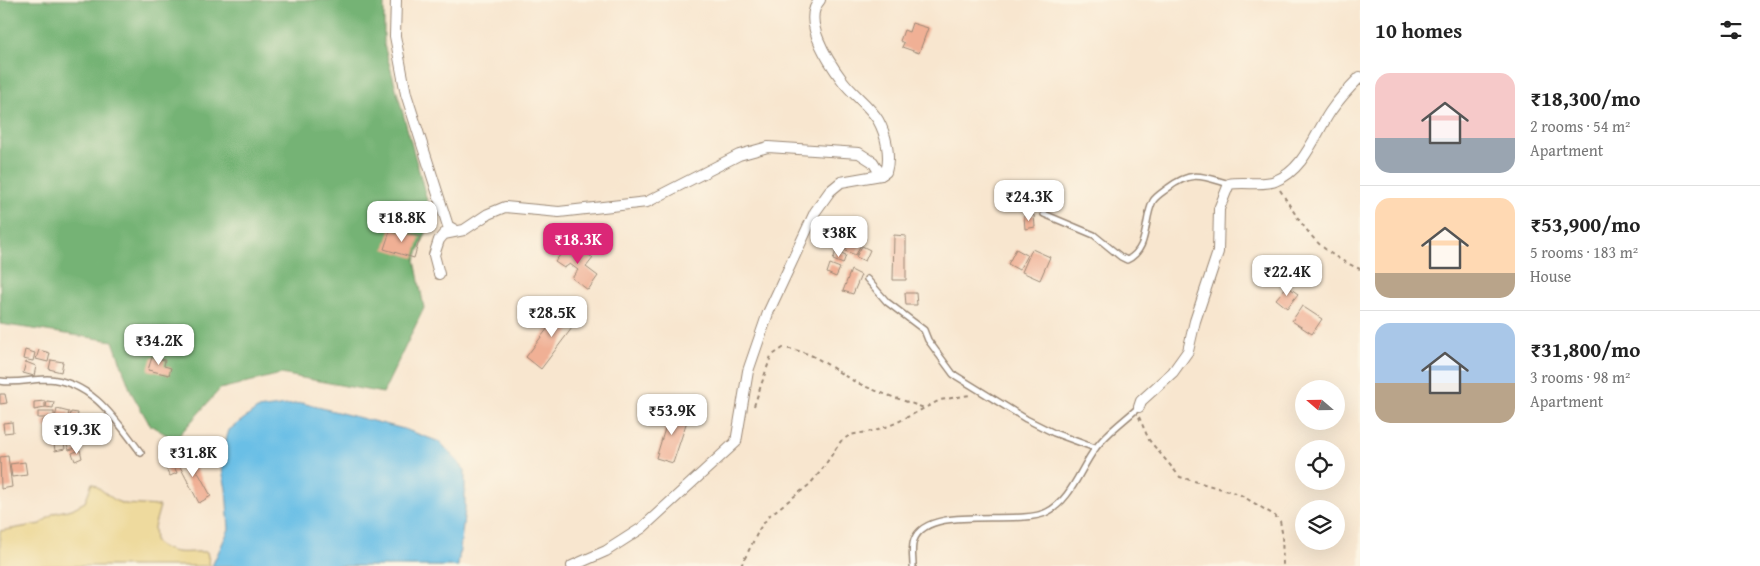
<!DOCTYPE html>
<html lang="en">
<head>
<meta charset="utf-8">
<style>
	body { margin:0; font-family:"Gentium Book Plus",serif; background:#f6f6f6; color:#222; height:100vh; display:flex; flex-direction:column; font-size:19px; white-space:nowrap }
	* { box-sizing:border-box; margin:0 }
	p { font-size:16px; color:#767676 }
	.icon { flex:none; width:28px; height:28px; fill:none; stroke:currentColor; stroke-width:2; stroke-linecap:round; stroke-linejoin:round }
	.map { position:relative; flex:1; overflow:hidden }
	.side { display:flex; flex-direction:column; background:#fff; width:400px }
	.side>* { flex:none }
	.needle { width:32px; rotate:290deg }
	.controls { position:absolute; left:1295px; top:380px; display:grid; gap:10px }
	.controls a { display:grid; place-items:center; width:50px; height:50px; border-radius:50%; background:#fff; box-shadow:0 5px 20px #0002; font-size:25px }
	.price { position:absolute; translate:-50% -42px; padding:0 11px; border-radius:10px; background:#fff; color:#222; font-size:16px; line-height:32px; filter:drop-shadow(0 1px 2px #0008) }
	.price::after { content:''; position:absolute; left:50%; top:30px; width:15px; height:11px; margin-left:-8px; background:inherit; clip-path:polygon(0 0,100% 0,50% 100%) }
	.price.on { background:#db2777; color:#fff }
	ul { padding:0; list-style:none }
	li { display:flex; align-items:center; gap:15px; height:125px; padding:0 15px }
	li+li { border-top:1px solid #e0e0e0 }
	li span { display:grid; place-items:center; flex:none; width:140px; height:100px; border-radius:15px; color:#555 }
	li>.icon { margin-inline-start:auto }
	span .icon { width:60px; height:60px; fill:#fffc; stroke-width:1 }
	li b { font-size:21px }
	h2 { display:flex; justify-content:space-between; align-items:center; height:60px; padding:0 15px; font-size:21px }
	main { display:flex; flex:1; min-height:0 }
	.map>svg:first-child { display:block }
	.forest { fill:#75b374; stroke:#586e49 }
	.sand { fill:#eeda9e; stroke:#94825e }
	.water { fill:#6abfe6; stroke:#527482 }
	.building { fill:#f0b095 }
	.lines { fill:none; stroke-linecap:round; stroke-linejoin:round }
	.service-casing { stroke:#9a8876; stroke-width:8 }
	.minor-casing { stroke:#9a8876; stroke-width:12 }
	.path { stroke:#9a8876; stroke-width:2; stroke-dasharray:4 4; stroke-linecap:butt }
	.service { stroke:#fff; stroke-width:5 }
	.minor { stroke:#fff; stroke-width:10 }
</style>
</head>
<body>
<main>
<div class="map">
<svg width="1360" height="566" viewBox="0 0 1360 566">
	<rect width="100%" height="100%" fill="#fcf5e5"/>
	<filter id="ink" filterUnits="userSpaceOnUse"><feTurbulence type="fractalNoise" baseFrequency=".02" numOctaves="2"/><feDisplacementMap in="SourceGraphic" scale="10" xChannelSelector="R" yChannelSelector="G"/><feConvolveMatrix kernelMatrix="1 2 1 2 8 2 1 2 1" color-interpolation-filters="sRGB"/></filter>
	<filter id="wash" filterUnits="userSpaceOnUse"><feTurbulence type="fractalNoise" baseFrequency=".0096" numOctaves="4" result="noise"/><feDisplacementMap in="SourceGraphic" scale="20" xChannelSelector="R" yChannelSelector="G"/><feGaussianBlur stdDeviation="1.12" result="paint"/><feColorMatrix in="noise" values="0 0 0 0 0 0 0 0 0 0 0 0 0 0 0 0 0 1.4 0 .05"/><feComposite in="paint" operator="in"/></filter>
	<g filter="url(#wash)">
		<rect width="100%" height="100%" fill="#f8e6cf"/>
		<path class="forest" d="M0,0H384V45L432,218L415,260L424,308L383,393L281,374L220,389L175,440L150,425L131,392L113,341L0,324Z"/>
		<path class="sand" d="M92,483L116,501L125,504L160,506L154,527L155,542C174,557 184,551 207,552L210,566H0V531L40,524L54,513L72,509L85,502Z"/>
		<path class="water" d="M302,403L404,429L440,442L465,470V509L458,566H212L229,529L226,489L220,460L229,430L257,409Z"/>
		<g id="blocks">
			<g class="building">
				<path d="M912,23L928,28L919,53L902,47L904,43L900,41L904,30L909,32Z"/>
				<path d="M1034,215L1035,227L1025,229L1024,216Z"/>
				<path d="M391,228L420,237L414,258L384,249Z"/>
				<path d="M854,233L864,237L856,255L845,251Z"/>
				<path d="M894,235L906,236V280H893Z"/>
				<path d="M570,241L593,258L586,267L598,276L588,290L572,278L578,270L570,264L564,268L555,262Z"/>
				<path d="M862,246L870,250L865,261L856,257Z"/>
				<path d="M1016,249L1027,255L1019,270L1008,264Z"/>
				<path d="M1032,249L1050,257L1040,280L1022,272Z"/>
				<path d="M836,251L846,255L843,264L833,260Z"/>
				<path d="M830,264L840,268L836,277L827,273Z"/>
				<path d="M851,270L861,275L853,294L843,291Z"/>
				<path d="M1287,286L1298,294L1287,308L1276,299Z"/>
				<path d="M905,293H916L917,305H906Z"/>
				<path d="M1302,306L1322,319L1312,334L1292,321Z"/>
				<path d="M563,308L578,320L541,369L526,357Z"/>
				<path d="M25,350L35,353L33,361L23,359Z"/>
				<path d="M39,350L50,353L48,362L36,359Z"/>
				<path d="M152,357L165,360L164,366L171,368L169,375L148,370Z"/>
				<path d="M51,360L63,362L61,372L49,369Z"/>
				<path d="M26,362L36,366L34,376L23,373Z"/>
				<path d="M0,394H5L7,403L0,404Z"/>
				<path d="M45,401V408L34,410V402Z"/>
				<path d="M47,401L54,402L53,408L46,407Z"/>
				<path d="M57,409L69,412L67,421L55,418Z"/>
				<path d="M671,409L689,415L673,463L656,458Z"/>
				<rect x="38" y="412" width="16" height="6"/>
				<path d="M71,412L78,413L76,424L69,423Z"/>
				<path d="M52,419L54,426L44,428L42,421Z"/>
				<path d="M12,422L13,432L4,433L3,423Z"/>
				<path d="M69,430L72,439L64,441L62,433Z"/>
				<path d="M74,439L76,448L69,450L66,442Z"/>
				<path d="M64,442L65,449L55,451L54,444Z"/>
				<path d="M80,450L82,458L75,461L72,453Z"/>
				<path d="M187,452L211,496L199,503L176,459Z"/>
				<path d="M8,456L12,487L1,489L0,457Z"/>
				<path d="M170,457L177,473L170,476L162,461Z"/>
				<path d="M25,462L27,475L12,477L10,464Z"/>
			</g>
		</g>
	</g>
	<g filter="url(#ink)">
		<use href="#blocks" fill-opacity="0" stroke="#9a8876" stroke-width="1"/>
		<g class="lines">
			<g class="service-casing">
				<g id="service">
					<path d="M1044,214L1094,235L1121,257L1127,260C1150,249 1143,220 1153,201C1156,196 1163,192 1168,188C1192,170 1202,176 1229,184"/>
					<path d="M867,279L887,302L924,330L928,340L953,374L1026,419L1054,433L1095,448"/>
					<path d="M0,381C16,384 31,379 47,379C92,381 116,420 141,453"/>
					<path d="M913,566C913,557 911,548 914,540C928,503 1018,527 1047,512C1071,500 1080,469 1095,449C1106,433 1125,420 1139,407"/>
				</g>
			</g>
			<g class="minor-casing">
				<g id="minor">
					<path d="M396,0L395,36L406,94L448,226L455,230"/>
					<path d="M439,274L434,255L439,240L444,234L464,230L488,214L505,207L559,212L647,202L739,155L768,147L859,153L873,162L881,175"/>
					<path d="M1139,407L1141,401L1173,372L1188,351L1195,321L1218,252L1219,209L1229,184C1243,181 1264,186 1275,181C1304,170 1314,136 1330,112C1339,99 1349,88 1360,77"/>
					<path d="M572,566L606,551L642,528L736,442L748,371L768,313L815,212L830,191L841,182L881,175L886,172C891,156 886,134 878,120C869,105 852,94 842,80C828,61 801,20 820,0"/>
				</g>
			</g>
			<g class="path">
				<path d="M1280,190C1304,228 1316,251 1360,269"/>
				<path d="M754,406L771,356L783,348C816,352 825,365 852,380C874,392 901,399 924,408"/>
				<path d="M1139,417L1149,440L1180,477L1239,494L1274,515L1280,521L1282,532L1283,566"/>
				<path d="M741,566L760,528L770,515L809,485L821,471L841,441L850,435L878,430L896,423L940,400L970,395"/>
			</g>
			<use href="#service" class="service"/>
			<use href="#minor" class="minor"/>
		</g>
	</g>
</svg>
<div class="controls">
<a><svg class="needle" viewBox="-14 -14 28 28"><path d="M0-13l5 13h-10z" fill="#e53935"/><path d="M0 13l5-13h-10z" fill="#767676"/></svg></a>
<a><svg class="icon" aria-label="locate" viewBox="0 0 24 24"><circle cx="12" cy="12" r="6"/><path d="M12 2v4M12 18v4M2 12h4M18 12h4"/></svg></a>
<a><svg class="icon" aria-label="layers" viewBox="0 0 24 24"><path d="M12 4l9 5-9 5-9-5zM3 14l9 5 9-5"/></svg></a>
</div>
<b class="price" style="left:1029px;top:222px">₹24.3K</b>
<b class="price" style="left:402px;top:243px">₹18.8K</b>
<b class="price" style="left:839px;top:258px">₹38K</b>
<b class="price on" style="left:578px;top:265px">₹18.3K</b>
<b class="price" style="left:1287px;top:297px">₹22.4K</b>
<b class="price" style="left:552px;top:338px">₹28.5K</b>
<b class="price" style="left:159px;top:366px">₹34.2K</b>
<b class="price" style="left:672px;top:436px">₹53.9K</b>
<b class="price" style="left:77px;top:455px">₹19.3K</b>
<b class="price" style="left:193px;top:478px">₹31.8K</b>
</div>
<section class="side">
<h2>10 homes<svg class="icon" aria-label="filters" viewBox="0 0 24 24"><path d="M4 7h16M4 17h16"/><circle cx="9" cy="7" r="2"/><circle cx="15" cy="17" r="2"/></svg></h2>
<ul>
<li><span style="background:linear-gradient(#f6c9c9 65%,#9aa5b1 0)"><svg class="icon" aria-label="home" viewBox="0 0 24 24"><path d="M3 11l9-7 9 7M6 9v11h12V9"/></svg></span><div><b>₹18,300/mo</b><p>2 rooms · 54 m²</p><p>Apartment</p></div></li>
<li><span style="background:linear-gradient(#ffd9b3 75%,#b9a48a 0)"><svg class="icon" aria-label="home" viewBox="0 0 24 24"><path d="M3 11l9-7 9 7M6 9v11h12V9"/></svg></span><div><b>₹53,900/mo</b><p>5 rooms · 183 m²</p><p>House</p></div></li>
<li><span style="background:linear-gradient(#a9c7e8 60%,#b9a48a 0)"><svg class="icon" aria-label="home" viewBox="0 0 24 24"><path d="M3 11l9-7 9 7M6 9v11h12V9"/></svg></span><div><b>₹31,800/mo</b><p>3 rooms · 98 m²</p><p>Apartment</p></div></li>
</ul>
</section>
</main>
</body>
</html>
